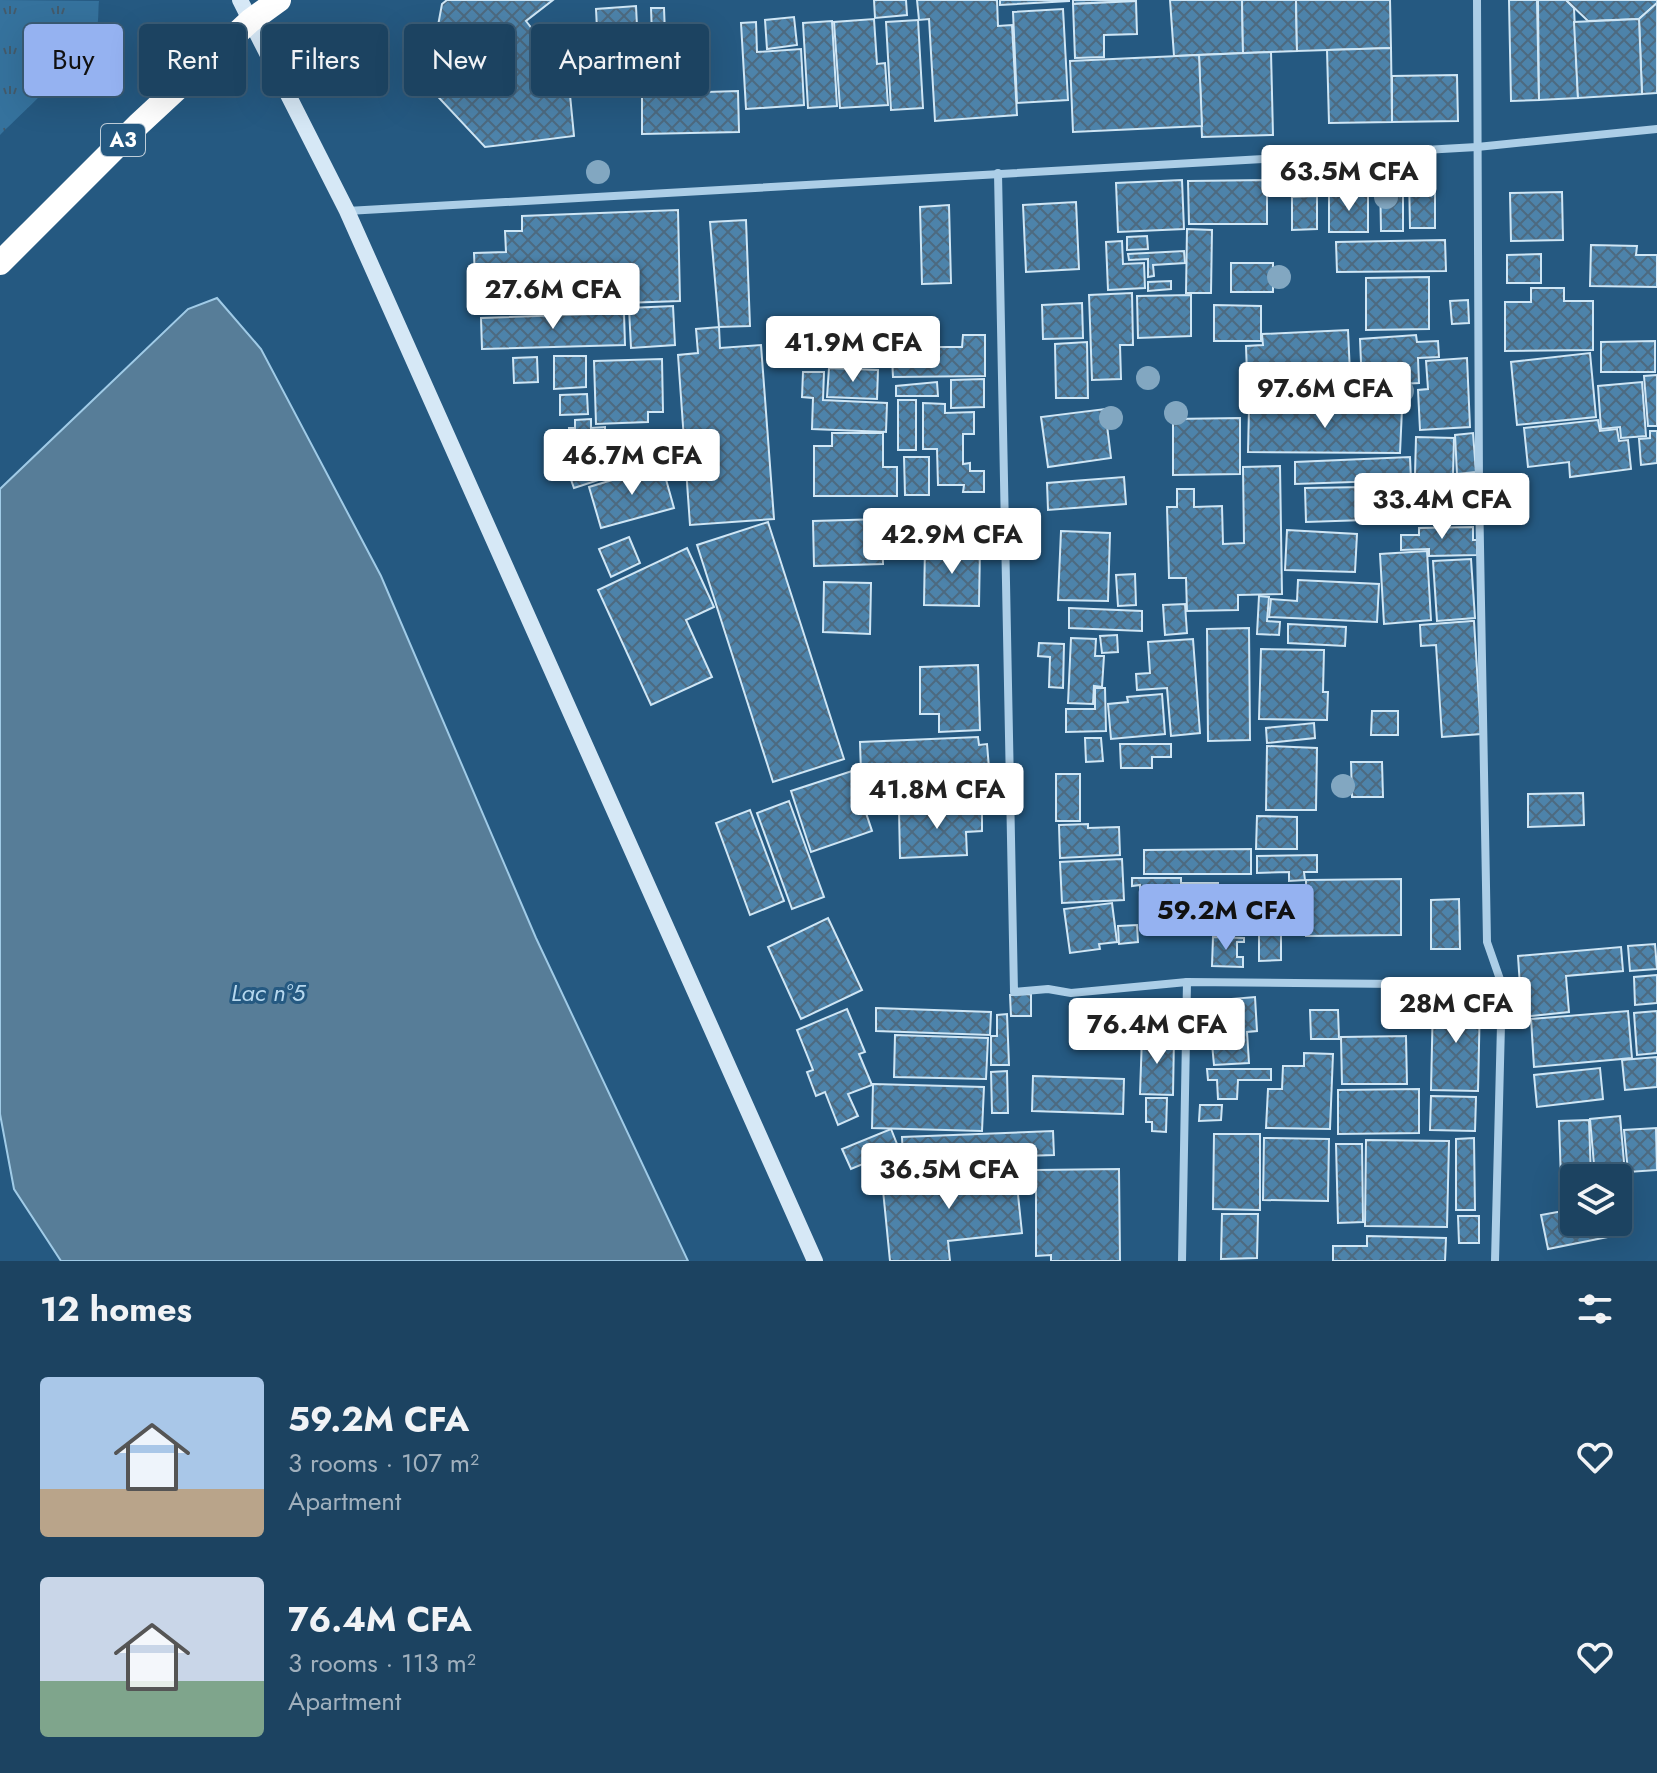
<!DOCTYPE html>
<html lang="en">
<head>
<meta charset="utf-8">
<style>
	body { margin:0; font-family:Jost,sans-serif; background:#254a67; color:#f1f3f6; height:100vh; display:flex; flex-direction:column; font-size:30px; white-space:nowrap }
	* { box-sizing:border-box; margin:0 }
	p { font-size:26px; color:#a0b0bd }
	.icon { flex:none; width:44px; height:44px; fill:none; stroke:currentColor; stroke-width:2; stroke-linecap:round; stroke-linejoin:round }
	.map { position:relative; height:1261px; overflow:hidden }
	.side { display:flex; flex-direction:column; background:#1c4361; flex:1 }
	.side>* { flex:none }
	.hud { position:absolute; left:24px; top:24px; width:800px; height:72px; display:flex; gap:16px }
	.fabs { position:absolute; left:1560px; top:1164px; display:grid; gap:16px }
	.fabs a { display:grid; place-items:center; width:72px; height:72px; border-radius:8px; background:#1c4361; box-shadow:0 8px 32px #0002,0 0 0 2px #3a5c76; font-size:40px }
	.price { position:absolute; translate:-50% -68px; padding:0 18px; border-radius:8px; background:#fff; color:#222; font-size:26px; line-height:52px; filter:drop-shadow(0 2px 4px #0008) }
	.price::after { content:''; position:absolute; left:50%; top:48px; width:24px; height:18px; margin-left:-12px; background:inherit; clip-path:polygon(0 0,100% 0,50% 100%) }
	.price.active { background:#95b2f1; color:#111 }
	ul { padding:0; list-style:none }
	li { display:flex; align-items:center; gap:24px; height:200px; padding:0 40px }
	li span { display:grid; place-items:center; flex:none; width:224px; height:160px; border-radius:8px; color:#555 }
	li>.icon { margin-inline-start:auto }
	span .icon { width:96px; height:96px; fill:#fffc; stroke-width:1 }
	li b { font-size:34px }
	h2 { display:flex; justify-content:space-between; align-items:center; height:96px; padding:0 40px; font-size:34px }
	.pill { padding:0 28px; border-radius:8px; background:#1c4361; box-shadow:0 8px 32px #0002,0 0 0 2px #3a5c76; font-size:28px; line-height:72px }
	.pill.active { background:#95b2f1; color:#111 }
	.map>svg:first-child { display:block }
	.grass { fill:url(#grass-tufts) }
	.water { fill:#577d98; stroke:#a0cbe7; stroke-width:2 }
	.building { fill:url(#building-cross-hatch); stroke:#cfe6f5; stroke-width:2 }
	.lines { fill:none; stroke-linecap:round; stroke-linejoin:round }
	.street { stroke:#accee7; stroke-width:8 }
	.secondary { stroke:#d6e8f6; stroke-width:16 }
	.highway { stroke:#fff; stroke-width:24 }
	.tree { fill:#82a7c1 }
	.labels { text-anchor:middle; stroke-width:6; stroke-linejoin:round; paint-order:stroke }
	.shield { fill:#255981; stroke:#becdd9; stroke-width:2 }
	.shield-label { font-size:20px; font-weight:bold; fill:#fff }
	.water-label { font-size:24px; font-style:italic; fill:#b7d8ee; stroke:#255981 }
</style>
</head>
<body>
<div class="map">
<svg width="1657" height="1261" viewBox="0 0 1657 1261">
	<defs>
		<pattern id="grass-tufts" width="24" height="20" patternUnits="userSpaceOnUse" patternTransform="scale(2)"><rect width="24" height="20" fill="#35729d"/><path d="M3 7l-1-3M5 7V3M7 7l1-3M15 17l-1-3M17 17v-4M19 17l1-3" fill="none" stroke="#435b6c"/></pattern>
		<pattern id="building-cross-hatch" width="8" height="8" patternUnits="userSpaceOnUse" patternTransform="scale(2)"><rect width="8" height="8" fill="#4d83aa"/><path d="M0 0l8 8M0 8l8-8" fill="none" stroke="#4d6a80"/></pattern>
	</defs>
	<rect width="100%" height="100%" fill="#255981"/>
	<path class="grass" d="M0,0L99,1C98,8 99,19 97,26C83,58 26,109 0,135Z"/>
	<path class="water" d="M217,298L261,349L381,576L536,938L688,1261H61L14,1189L0,1114V489L188,309Z"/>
	<g class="building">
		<path d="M447,0H553L526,21L568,75L574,136L485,147L427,85L442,4Z"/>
		<path d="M874,0H906L907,15L875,18Z"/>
		<path d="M917,0H997L998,26L1012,25L1017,115L935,121L929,19L919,20Z"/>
		<path d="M1000,0H1069V1L1000,5Z"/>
		<path d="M1073,0H1136V1L1073,4Z"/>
		<path d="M1170,0H1242L1243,53L1174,56Z"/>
		<path d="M1242,0H1296L1297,51L1243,53Z"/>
		<path d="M1296,0H1390L1391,48L1297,51Z"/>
		<path d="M1509,0H1537L1539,100L1511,101Z"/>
		<path d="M1538,0H1566L1574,8L1578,98L1539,100Z"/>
		<path d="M1566,0H1657V3L1639,19L1588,21Z"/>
		<path d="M1136,1L1137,34L1104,35V57L1075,58L1073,4Z"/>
		<path d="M1657,3V93L1642,94L1639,19Z"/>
		<path d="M636,6L639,66L599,68L596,9Z"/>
		<path d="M651,8H664L665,34L652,35Z"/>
		<path d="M1063,9L1068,100L1017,103L1013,12Z"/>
		<path d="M794,17L797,45L767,49L765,20Z"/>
		<path d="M874,19L877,64L885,63L888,105L840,108L834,22Z"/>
		<path d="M1639,19L1642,94L1578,98L1574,22Z"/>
		<path d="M918,20L923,108L891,110L886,22Z"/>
		<path d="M832,21L837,106L808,108L803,23Z"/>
		<path d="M756,22L757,52L801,49L804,105L746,109L741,23Z"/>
		<path d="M1391,48L1392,122L1329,123L1327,50Z"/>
		<path d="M1271,52L1273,135L1202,137L1199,55Z"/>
		<path d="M1199,55L1202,126L1073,132L1070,61Z"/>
		<path d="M664,65L665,78L646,80L645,67Z"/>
		<path d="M1457,75L1458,121L1392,122V76Z"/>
		<path d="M738,91L739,132L642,134V94Z"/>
		<path d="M1403,173V231H1381L1380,174Z"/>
		<path d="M1409,175H1435V228H1410Z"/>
		<path d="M1182,180L1184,229L1118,232L1116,183Z"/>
		<path d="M1267,180V224H1189L1188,181Z"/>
		<path d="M1562,192L1563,240L1511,241L1510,193Z"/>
		<path d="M1368,193V232H1329V194Z"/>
		<path d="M1317,196V229L1292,230V197Z"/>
		<path d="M1076,202L1079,269L1026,272L1023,205Z"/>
		<path d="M949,205L951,283L922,284L920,207Z"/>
		<path d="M678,210L680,301L476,308L474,253L506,252L505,231H522V216Z"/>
		<path d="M746,220L750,326L719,327L710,222Z"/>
		<path d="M1187,229L1212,230L1211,293H1186Z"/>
		<path d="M1147,236L1148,249L1127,250V237Z"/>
		<path d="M1445,240L1446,271L1337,272L1336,242Z"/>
		<path d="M1122,241L1123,264L1144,263L1145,288L1108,290L1106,242Z"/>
		<path d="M1591,245L1637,246L1636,255H1657V287L1590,286Z"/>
		<path d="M1184,251L1185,263L1153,265L1154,276L1148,277V259L1129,260L1128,254Z"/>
		<path d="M1541,254V283H1507V255Z"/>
		<rect x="1231" y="263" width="42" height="29"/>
		<path d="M1429,277V329L1366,330V278Z"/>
		<path d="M1171,281V289L1148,291V282Z"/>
		<path d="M1531,288H1564V301H1593V350L1505,351V302H1531Z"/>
		<path d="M1132,293L1133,345H1120L1121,379L1092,380L1089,295Z"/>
		<path d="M1191,295V336L1138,338L1137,296Z"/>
		<path d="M1468,300L1469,323L1452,324L1450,301Z"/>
		<path d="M1082,303L1083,338L1043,339L1042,305Z"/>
		<path d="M1214,305L1261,306V341H1214Z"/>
		<path d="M673,306L675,345L631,348L629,308Z"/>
		<path d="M624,313L625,345L482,349L481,318Z"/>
		<path d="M719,327L720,348L761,345L774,519L690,525L678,355L698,353L696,329Z"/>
		<path d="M1348,330L1351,395L1297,397V405L1256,407V402H1248L1246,346L1263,345L1262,334Z"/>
		<path d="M963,335H985V376L893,377L892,358L938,357L937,347H962Z"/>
		<path d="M1416,335L1417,342L1438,341L1439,357L1418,358L1419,383L1362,386L1360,339Z"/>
		<path d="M1655,341V372H1601V342Z"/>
		<path d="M1087,342L1088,398H1056L1055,344Z"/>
		<path d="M811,344L831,345L830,367L811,366Z"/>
		<path d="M1590,353L1596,417L1517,425L1511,362Z"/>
		<path d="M554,356H586V387L554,389Z"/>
		<path d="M537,357L538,382L514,383L513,358Z"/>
		<path d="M1467,358L1470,427L1420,430L1418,390L1428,389L1426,361Z"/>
		<path d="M662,359L663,412H648V422L596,424L594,361Z"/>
		<path d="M829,368L878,370L877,399L827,397Z"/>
		<path d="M803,372H824L823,400L887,403L886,432L812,429L813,398L802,397Z"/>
		<path d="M1657,375V426H1648L1644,376Z"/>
		<path d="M984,379V407L951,408V380Z"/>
		<path d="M937,382L938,396H896V386Z"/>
		<path d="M1642,382L1646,436L1621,438L1620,427L1601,429L1598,386Z"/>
		<path d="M587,394L588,414L560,415V395Z"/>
		<rect x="898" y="400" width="18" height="50"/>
		<path d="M923,403L945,404V413L974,412V434H963V464L970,463V471H984V492H963L964,485H938L937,449H923Z"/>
		<path d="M1249,408L1402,409L1400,453L1248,452Z"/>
		<path d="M1105,409L1111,458L1048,467L1041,417Z"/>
		<path d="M1240,418V474L1173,475V419Z"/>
		<path d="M591,419V428L605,427V448L570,449L569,428H575V420Z"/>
		<path d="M1598,420L1600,431L1617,429L1619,441L1628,440L1631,469L1570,477L1569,462L1528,467L1524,428Z"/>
		<path d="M1650,431H1657V463L1641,465L1639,439L1650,438Z"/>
		<path d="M658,432L666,458L574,488L565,463Z"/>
		<path d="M832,433H883V467H897V496H814V446H832Z"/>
		<path d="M1473,433L1476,472L1457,474L1455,435Z"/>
		<path d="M1416,437L1454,438L1453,475H1415Z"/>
		<path d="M904,457H929V495H905Z"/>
		<path d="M1410,457L1411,480L1295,484V462Z"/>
		<path d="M662,465L674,508L601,528L589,487Z"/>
		<path d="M1280,466L1282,594L1238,595V610L1187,611L1186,578H1169L1167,507H1177V489H1194V507L1222,506L1223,544L1244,543L1243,467Z"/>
		<path d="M1124,477L1126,504L1048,510L1047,483Z"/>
		<path d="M1455,478H1477V500L1455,501Z"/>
		<path d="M1452,481L1453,505L1474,504V522L1415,523V482Z"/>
		<path d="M1369,482L1388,483L1387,507H1368Z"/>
		<path d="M1364,487L1365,520L1306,522L1305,488Z"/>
		<path d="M882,519L883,564L814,566L813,521Z"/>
		<path d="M768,522L844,759L773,782L697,545Z"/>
		<path d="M1473,527V540H1477V555L1429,556V549L1401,550V535H1419V528Z"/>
		<path d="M1287,530L1357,534L1355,572L1285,570Z"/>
		<path d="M1061,531L1110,533L1108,601L1058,600Z"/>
		<path d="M629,537L640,563L611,577L599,549Z"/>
		<path d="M925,545L980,546L979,606L924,605Z"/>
		<path d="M687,548L714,607L686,620L712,677L651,705L598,590Z"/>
		<path d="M1427,551L1431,620L1384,624L1380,554Z"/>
		<path d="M1471,559L1475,618L1437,621L1433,561Z"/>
		<path d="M1135,574L1136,605L1118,606L1116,575Z"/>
		<path d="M1298,580L1379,584L1377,622L1269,617L1271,599L1297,601Z"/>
		<path d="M824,582L871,583L870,634L823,632Z"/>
		<path d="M1259,596L1269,597L1267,621L1280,622L1279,635L1257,634Z"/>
		<path d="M1185,604L1187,633L1165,635L1163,605Z"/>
		<path d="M1069,608L1142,611V631L1069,628Z"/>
		<path d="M1472,621H1474L1481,734L1442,737L1436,645L1421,646L1420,625Z"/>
		<path d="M1288,624L1346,627L1345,646L1288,643Z"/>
		<path d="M1249,628L1250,740L1208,741L1207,629Z"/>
		<path d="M1117,635L1118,652L1102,653L1100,636Z"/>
		<path d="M1071,638L1096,639L1095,656H1104L1102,687L1094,686L1093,704L1068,703Z"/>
		<path d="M1193,639L1200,733L1171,736L1167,688L1137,690L1136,674L1150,673L1148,642Z"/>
		<path d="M1039,643L1064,644L1063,688L1049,687L1050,657L1038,656Z"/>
		<path d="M1261,649L1324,650L1323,692H1328L1327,720L1259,719Z"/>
		<path d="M978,665L980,730L939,732V714H920V667Z"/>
		<path d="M1095,688H1105L1106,731L1066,732V709H1095Z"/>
		<path d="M1162,694L1165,734L1111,739L1108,704L1128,702L1127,697Z"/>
		<path d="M1372,711H1398V735H1371Z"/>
		<path d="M1314,723L1315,738L1267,743L1266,728Z"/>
		<path d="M978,737L979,745L987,744L989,768L861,773L860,742Z"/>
		<path d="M1085,738H1101L1103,761L1086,762Z"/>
		<path d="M1120,744H1171V757H1152V768H1121Z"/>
		<path d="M1267,746L1317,748L1316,810H1266Z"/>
		<path d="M1351,762H1382L1383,797H1352Z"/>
		<path d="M852,771L872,831L811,852L791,791Z"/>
		<rect x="1056" y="774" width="24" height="47"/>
		<path d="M989,776L988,805L898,806V777Z"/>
		<path d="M1583,793L1584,825L1528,827V794Z"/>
		<path d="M789,801L824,897L792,909L757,813Z"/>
		<path d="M982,807V831L966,832L967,855L900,858L899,810Z"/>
		<path d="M750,810L784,901L750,915L716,823Z"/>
		<path d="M1257,816L1297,817V849H1256Z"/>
		<path d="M1088,824V828L1119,827L1120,855L1060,858L1059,825Z"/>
		<path d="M1251,849V874H1144V850Z"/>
		<path d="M1317,855V872H1304L1305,880L1289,881V872L1257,873V856Z"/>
		<path d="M1122,859L1124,900L1062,903L1060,862Z"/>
		<path d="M1132,878H1181V883H1218V914L1184,915V906L1140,907V885L1132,886Z"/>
		<path d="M1401,879V935L1306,936V880Z"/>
		<path d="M1252,885L1254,930L1221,931L1220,886Z"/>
		<path d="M1459,899L1460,949H1431V900Z"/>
		<path d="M1112,903L1117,942L1099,944L1100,949L1070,953L1064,909Z"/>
		<path d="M1259,914H1281V960L1259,961Z"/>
		<path d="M828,918L862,990L801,1019L768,947Z"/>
		<path d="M1137,925L1138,942L1119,944L1118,926Z"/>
		<path d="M1213,937L1244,938V942H1237V957H1243V967L1212,966Z"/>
		<path d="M1655,944L1657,969L1630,971L1628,946Z"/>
		<path d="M1621,947L1623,971L1566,976L1569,1012L1522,1017L1518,956Z"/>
		<path d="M1657,975V1003L1635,1005L1634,977Z"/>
		<path d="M1031,994V1016H1011L1010,995Z"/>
		<path d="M1255,997L1257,1031L1247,1032L1249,1063L1214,1065L1208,1001Z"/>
		<path d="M1433,1000H1480L1478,1091L1431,1090Z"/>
		<path d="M876,1008L991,1012L990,1035L876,1031Z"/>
		<path d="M847,1009L865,1052L859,1054L872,1085L848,1094L858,1116L838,1125L825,1092L816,1096L807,1072L813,1070L797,1030Z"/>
		<path d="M1310,1010H1338L1339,1039H1311Z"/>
		<path d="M1628,1011L1632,1058L1534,1067L1531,1019Z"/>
		<path d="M1657,1011V1053L1637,1055L1634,1013Z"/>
		<path d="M1007,1014L1009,1065H991V1036H997V1015Z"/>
		<path d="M895,1035L988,1038L986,1079L894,1077Z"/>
		<path d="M1406,1036L1407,1084H1342L1341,1037Z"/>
		<path d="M1142,1037H1174L1173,1095L1140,1094Z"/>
		<path d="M1304,1053L1333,1054L1330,1129L1266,1128L1268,1089H1282L1283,1066H1304Z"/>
		<path d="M1657,1057V1087L1625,1090L1622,1060Z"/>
		<path d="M1600,1068L1603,1099L1537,1107L1534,1075Z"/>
		<path d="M1207,1069H1271V1080H1238L1237,1099H1218L1217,1080H1208Z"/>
		<path d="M1007,1071L1008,1113H992L991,1072Z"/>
		<path d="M1033,1076L1124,1079L1123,1114L1032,1111Z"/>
		<path d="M873,1084L984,1087L982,1131L872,1128Z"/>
		<path d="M1419,1089V1133L1338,1134V1090Z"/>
		<path d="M1431,1096L1476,1097L1475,1131L1430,1130Z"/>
		<path d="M1146,1098H1167L1166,1132L1152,1131V1122H1146Z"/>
		<path d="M1200,1105H1222L1221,1120L1199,1121Z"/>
		<path d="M1620,1116L1625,1174L1595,1176L1590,1119Z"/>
		<path d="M1589,1120L1591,1178L1561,1181L1559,1121Z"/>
		<path d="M1656,1128L1657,1170L1628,1172L1624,1130Z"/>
		<path d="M891,1129L899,1149L851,1169L842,1149Z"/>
		<path d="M1053,1131L1054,1155L903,1160L902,1137Z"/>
		<path d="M1214,1134H1260V1210L1213,1209Z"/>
		<path d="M1264,1138L1329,1139L1328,1201L1263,1200Z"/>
		<path d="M1474,1138L1475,1210H1456V1139Z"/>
		<path d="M1366,1140L1449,1141L1447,1227L1365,1226Z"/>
		<path d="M1336,1144H1362L1363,1222L1338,1223Z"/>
		<path d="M1015,1166L1022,1233L948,1241L950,1261H890L882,1180Z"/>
		<path d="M1119,1169L1120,1261H1051V1255L1036,1256V1170Z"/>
		<path d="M1574,1209V1222H1605L1608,1237L1548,1249L1541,1215Z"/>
		<path d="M1222,1214H1258L1257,1258L1221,1259Z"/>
		<path d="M1458,1216H1479V1243H1459Z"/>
		<path d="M1367,1236L1446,1238L1445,1261H1333V1246H1367Z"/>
	</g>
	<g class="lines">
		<g class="street">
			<path d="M1477,0L1479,490L1487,942L1502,985L1495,1261"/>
			<path d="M998,173L1014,992L1048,989L1071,993L1187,982L1502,985"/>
			<path d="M347,211L1477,147L1657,129"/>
			<path d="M1182,1261L1187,982"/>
		</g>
		<path class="secondary" d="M240,0L347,211L815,1261"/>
		<path class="highway" d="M0,263L139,124L250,21L279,0"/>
	</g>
	<g class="tree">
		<circle cx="598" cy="172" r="12"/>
		<circle cx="1386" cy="197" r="12"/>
		<circle cx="1279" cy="277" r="12"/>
		<circle cx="1148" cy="378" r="12"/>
		<circle cx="1402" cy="391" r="12"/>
		<circle cx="1176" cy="413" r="12"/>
		<circle cx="1111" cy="418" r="12"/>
		<circle cx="1343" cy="786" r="12"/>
	</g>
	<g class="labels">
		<rect class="shield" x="101" y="124" width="44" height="32" rx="6"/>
		<g class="shield-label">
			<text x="123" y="147">A3</text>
		</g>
		<g class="water-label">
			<text x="268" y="1001">Lac n°5</text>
		</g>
	</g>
</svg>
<div class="fabs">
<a><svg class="icon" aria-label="layers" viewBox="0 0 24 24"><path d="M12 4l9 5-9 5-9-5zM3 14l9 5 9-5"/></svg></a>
</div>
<b class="price" style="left:1349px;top:213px">63.5M CFA</b>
<b class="price" style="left:553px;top:331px">27.6M CFA</b>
<b class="price" style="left:853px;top:384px">41.9M CFA</b>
<b class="price" style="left:1325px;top:430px">97.6M CFA</b>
<b class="price" style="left:632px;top:497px">46.7M CFA</b>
<b class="price" style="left:1442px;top:541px">33.4M CFA</b>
<b class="price" style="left:952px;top:576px">42.9M CFA</b>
<b class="price" style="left:937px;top:831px">41.8M CFA</b>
<b class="price active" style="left:1226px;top:952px">59.2M CFA</b>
<b class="price" style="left:1456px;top:1045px">28M CFA</b>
<b class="price" style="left:1157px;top:1066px">76.4M CFA</b>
<b class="price" style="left:949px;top:1211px">36.5M CFA</b>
<div class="hud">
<a class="pill active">Buy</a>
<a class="pill">Rent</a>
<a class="pill">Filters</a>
<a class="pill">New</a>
<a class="pill">Apartment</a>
</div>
</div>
<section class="side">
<h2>12 homes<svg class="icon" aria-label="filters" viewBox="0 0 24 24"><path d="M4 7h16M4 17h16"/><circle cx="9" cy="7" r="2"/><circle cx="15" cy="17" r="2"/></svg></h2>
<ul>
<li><span style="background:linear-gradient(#a9c7e8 70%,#b9a48a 0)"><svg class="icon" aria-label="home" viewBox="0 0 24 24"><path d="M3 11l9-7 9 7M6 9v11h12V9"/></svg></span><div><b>59.2M CFA</b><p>3 rooms · 107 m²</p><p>Apartment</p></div><svg class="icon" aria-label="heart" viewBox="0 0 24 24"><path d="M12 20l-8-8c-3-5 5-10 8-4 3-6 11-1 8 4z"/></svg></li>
<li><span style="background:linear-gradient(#c9d6e8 65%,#7fa58c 0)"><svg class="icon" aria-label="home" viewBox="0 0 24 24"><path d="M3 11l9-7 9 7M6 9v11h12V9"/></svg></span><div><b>76.4M CFA</b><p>3 rooms · 113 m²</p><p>Apartment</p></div><svg class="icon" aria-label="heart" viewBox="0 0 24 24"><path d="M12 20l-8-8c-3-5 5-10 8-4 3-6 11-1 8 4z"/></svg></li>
</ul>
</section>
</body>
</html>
